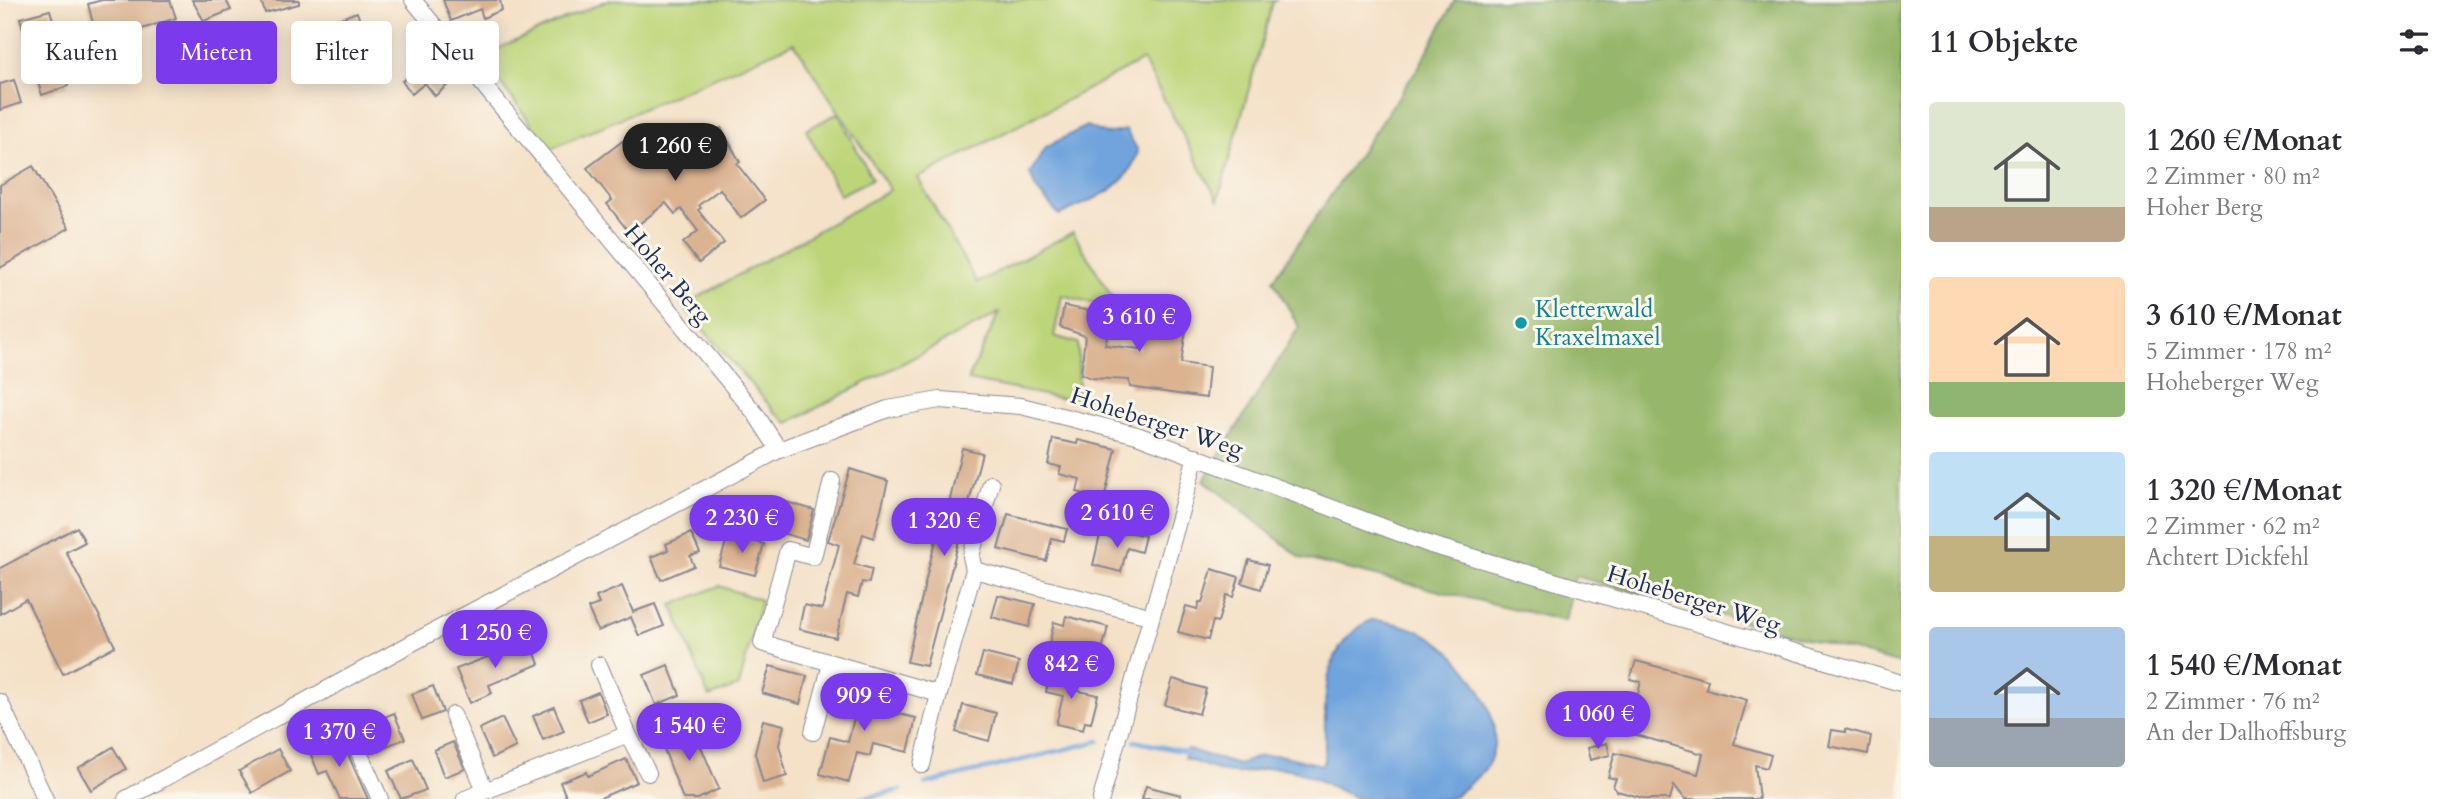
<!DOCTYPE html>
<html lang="de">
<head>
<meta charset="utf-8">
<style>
	body { margin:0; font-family:Cardo,serif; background:#f2f2f3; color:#2b2b33; height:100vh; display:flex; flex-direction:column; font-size:26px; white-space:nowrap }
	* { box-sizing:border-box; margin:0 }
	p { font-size:23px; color:#7c7c81 }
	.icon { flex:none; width:38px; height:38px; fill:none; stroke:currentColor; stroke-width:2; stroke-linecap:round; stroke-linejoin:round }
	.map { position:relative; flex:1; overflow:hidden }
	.drawer { display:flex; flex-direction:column; background:#fff; width:560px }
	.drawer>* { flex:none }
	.guide { position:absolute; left:21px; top:21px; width:665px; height:63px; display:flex; gap:14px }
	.price { position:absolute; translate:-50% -60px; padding:0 16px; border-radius:24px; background:#7c3aed; color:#fff; font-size:23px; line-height:46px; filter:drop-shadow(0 2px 4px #0008) }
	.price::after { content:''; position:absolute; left:50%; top:42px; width:21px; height:16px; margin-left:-10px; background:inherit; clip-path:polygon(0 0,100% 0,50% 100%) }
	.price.selected { background:#222; color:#fff }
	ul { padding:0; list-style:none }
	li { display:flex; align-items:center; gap:21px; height:175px; padding:0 28px }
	li span { display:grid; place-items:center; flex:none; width:196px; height:140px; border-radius:7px; color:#555 }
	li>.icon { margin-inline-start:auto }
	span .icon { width:84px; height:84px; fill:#fffc; stroke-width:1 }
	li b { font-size:30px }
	h2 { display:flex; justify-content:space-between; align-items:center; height:84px; padding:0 28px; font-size:30px }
	.pill { padding:0 24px; border-radius:7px; background:#fff; box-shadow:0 4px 18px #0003; font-size:24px; line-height:63px }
	.pill.selected { background:#7c3aed; color:#fff }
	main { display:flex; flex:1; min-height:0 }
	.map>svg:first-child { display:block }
	.green { fill:#bdd579; stroke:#6c826c; stroke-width:2 }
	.forest { fill:#96b669; stroke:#587264; stroke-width:2 }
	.water { fill:#71a4dd; stroke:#466a9e; stroke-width:2 }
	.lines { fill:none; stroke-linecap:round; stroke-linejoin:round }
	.stream { stroke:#71a4dd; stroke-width:4.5 }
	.building { fill:#dbb391 }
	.minor-casing { stroke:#888892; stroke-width:18 }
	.minor { stroke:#fff; stroke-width:16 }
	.culture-dot { fill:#0f9aa8; stroke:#fbf7ec; stroke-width:2.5 }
	.labels { text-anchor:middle; stroke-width:6; stroke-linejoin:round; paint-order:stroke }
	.street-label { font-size:24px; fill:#1b2f5e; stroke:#fbf7ec }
	.culture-label { font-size:24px; fill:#0d838f; stroke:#fbf7ec; text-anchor:start }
</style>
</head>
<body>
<main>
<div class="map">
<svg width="1901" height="799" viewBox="0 0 1901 799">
	<rect width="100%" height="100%" fill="#fbf7ec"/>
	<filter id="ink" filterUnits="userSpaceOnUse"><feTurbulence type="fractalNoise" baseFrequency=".0143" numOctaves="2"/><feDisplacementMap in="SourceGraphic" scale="14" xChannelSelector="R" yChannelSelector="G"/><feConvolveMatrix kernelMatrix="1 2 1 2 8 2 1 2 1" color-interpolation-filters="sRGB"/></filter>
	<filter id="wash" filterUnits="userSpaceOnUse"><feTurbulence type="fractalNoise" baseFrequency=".00686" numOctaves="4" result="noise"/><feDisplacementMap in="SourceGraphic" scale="28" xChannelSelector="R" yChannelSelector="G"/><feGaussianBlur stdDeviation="1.57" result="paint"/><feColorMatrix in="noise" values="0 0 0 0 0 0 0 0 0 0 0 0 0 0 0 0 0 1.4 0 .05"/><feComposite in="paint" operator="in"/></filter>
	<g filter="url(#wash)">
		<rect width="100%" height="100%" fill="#f4e1c7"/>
		<g class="green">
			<path d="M608,0H1277L1273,2L1218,200L1143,60L918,178L977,283L1073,232L1120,310L1062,295L1054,336L1078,343L1079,402L968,380L999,313L788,423L775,412L683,306L890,190L794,43L550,149L500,82L477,58Z"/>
			<path d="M838,113L872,179L840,195L806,130Z"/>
			<path d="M719,586L761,600L739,686L709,697L672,605Z"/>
		</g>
		<path class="forest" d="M1455,0H1901V664L1575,576L1565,621L1301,558L1204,480L1299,327L1273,280L1420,65Z"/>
		<g class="water">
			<path d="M1086,126L1106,134L1126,130L1138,151C1127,191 1094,198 1059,215L1036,189L1030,173L1046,147Z"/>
			<path d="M1371,620C1393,621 1424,630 1441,644C1477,672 1521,743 1474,780C1466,786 1456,797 1448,799C1438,799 1373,799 1362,799C1341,795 1315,774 1288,769C1271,765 1258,771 1241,773C1222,775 1202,764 1184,758L1187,749L1238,765L1260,756L1279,755L1322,765L1325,760C1326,709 1316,648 1371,620Z"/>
		</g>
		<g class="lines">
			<g class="stream">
				<path d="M1134,741L1186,752"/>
				<path d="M925,784L1099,741"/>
				<path d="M859,799L901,790"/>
			</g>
		</g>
		<g id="blocks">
			<g class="building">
				<path d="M102,0H170L176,18L98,43L88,4Z"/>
				<path d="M192,0H226L231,10L204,21Z"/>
				<path d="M261,0H299V4L265,13Z"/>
				<path d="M443,0H500L502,10L483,18L480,9L451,21Z"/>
				<path d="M50,10L58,37L28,45L20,18Z"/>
				<path d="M357,12L374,64L354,71L350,58L345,60L341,54L335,38L329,40L324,24Z"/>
				<path d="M442,52L437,70L449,84L435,96L425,83L412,94L402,81Z"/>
				<path d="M61,64L68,86L42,95L35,73Z"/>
				<path d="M14,80L21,103L0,110V84Z"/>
				<path d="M641,127L665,158L694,136L698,142L721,128L740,162L737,164L765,200L741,218L720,189L699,205L701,208L698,210L724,243L699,263L683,243L698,231L681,209L675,214L666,203L629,232L607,204L612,200L587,168Z"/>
				<path d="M33,166L69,228L0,268V185Z"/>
				<path d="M1064,306L1112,315L1105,345L1140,349L1146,312L1188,317L1181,363L1209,367L1206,398L1130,387L1129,380L1091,378L1081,374L1085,336L1060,327Z"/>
				<path d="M1053,439L1077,444L1078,440L1116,449L1104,499L1077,492L1080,479L1059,474L1061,467L1048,464Z"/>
				<path d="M962,448L982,453L926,666L907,662L929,566L944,511L947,512Z"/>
				<path d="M850,469L888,481L874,538L863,534L854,564L872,569L869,583L862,582L858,597L847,594L836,638L799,629L804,605L822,609L839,545L828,541Z"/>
				<path d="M783,501L814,510L806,540L775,531Z"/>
				<path d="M1008,514L1067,529L1064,541L1052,538L1046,561L998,549Z"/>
				<path d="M77,527L85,542L66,552L115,646L63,674L26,599L0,614V568Z"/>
				<path d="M1120,530L1145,536L1141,552L1127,548L1121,572L1093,565L1100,535L1118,539Z"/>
				<path d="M691,533L700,553L690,556L694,566L661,580L651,557L668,550L666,544Z"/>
				<path d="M728,535L764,544L755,575L719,566Z"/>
				<path d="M1249,560L1268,565L1261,589L1242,583Z"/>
				<path d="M1212,569L1239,577L1233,597L1226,595L1218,622L1213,621L1208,640L1178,632L1186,606L1197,609L1199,602L1202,603Z"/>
				<path d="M622,586L633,612L655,604L664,626L639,636L631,617L598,631L588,608L599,604L596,597Z"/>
				<path d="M998,595L1035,604L1029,627L992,617Z"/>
				<path d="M1066,616L1108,627L1101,654L1064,645L1063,648L1049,645L1054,622L1064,625Z"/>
				<path d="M530,641L539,664L489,685L492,693L470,703L456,669Z"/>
				<path d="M983,653L1019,662L1013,684L977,675Z"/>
				<path d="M1636,661L1708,680L1706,689L1747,700L1734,744L1771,755L1767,768L1755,765L1759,799H1685L1674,785L1670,799H1647L1617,791L1613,786L1616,779L1608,777L1615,753L1698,774L1703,754L1622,731L1626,719L1631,721L1641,682L1630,679Z"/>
				<path d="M668,665L680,695L656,705L644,675Z"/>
				<path d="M770,666L807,676L800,704L762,693Z"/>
				<path d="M1051,669L1072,674L1069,689L1098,695L1091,723L1085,722L1083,730L1056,724L1063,696L1046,692Z"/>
				<path d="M1173,679L1206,689L1199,714L1165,705Z"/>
				<path d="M433,686L443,712L422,720L412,694Z"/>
				<path d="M839,687L872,696L868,707L916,718L908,752L873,744L870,756L857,753L849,782L820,774L830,737L848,742L854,718L832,713Z"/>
				<path d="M598,692L607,714L588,722L579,700Z"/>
				<path d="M963,705L996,713L989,741L956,732Z"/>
				<path d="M554,707L564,731L543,740L533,716Z"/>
				<path d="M394,713L405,739L371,752L360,727Z"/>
				<path d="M502,718L516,747L492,758L479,729Z"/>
				<path d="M763,720L784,725L779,745L787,776L763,783L755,753Z"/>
				<path d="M691,723L719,789L698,799H683L659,736Z"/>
				<path d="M1845,729L1871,736L1868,754L1829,746L1832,730L1845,732Z"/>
				<path d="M341,737L351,761L368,799H340L327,771L319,774L309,750Z"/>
				<path d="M453,742L465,769L444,777L434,750Z"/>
				<path d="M1607,743L1610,755L1590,760L1587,748Z"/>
				<path d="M113,747L126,769L91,790L78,768Z"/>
				<path d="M278,749L290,771L252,793L239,771Z"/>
				<path d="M413,759L426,790L401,799L388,771Z"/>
				<path d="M626,759L637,782L598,799H567L560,782L586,772L588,776Z"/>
				<path d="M1146,786L1181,795L1180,799H1142Z"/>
			</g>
		</g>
	</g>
	<g filter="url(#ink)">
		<use href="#blocks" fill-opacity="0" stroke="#888892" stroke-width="2"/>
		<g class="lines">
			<g class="minor-casing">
				<g id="minor">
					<path d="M413,0L755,413L779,450"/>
					<path d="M832,481L813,557L788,550L762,643L939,694L974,570L1149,616"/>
					<path d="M974,570L971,556L991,484"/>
					<path d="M599,665L628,734"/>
					<path d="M0,702L45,799"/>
					<path d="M453,715L485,790"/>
					<path d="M344,719L380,799"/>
					<path d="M813,732L831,664"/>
					<path d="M922,765L939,694"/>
					<path d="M126,799L412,643L779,450L888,409L940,400L1021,406L1137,435L1431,545L1901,683"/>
					<path d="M465,799L628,734L648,773"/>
					<path d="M1101,799L1196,456"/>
				</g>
			</g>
			<use href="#minor" class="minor"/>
		</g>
	</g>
	<circle class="culture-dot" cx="1521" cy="323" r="7"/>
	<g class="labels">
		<g class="street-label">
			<text transform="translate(668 274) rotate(50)" y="8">Hoher Berg</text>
			<text transform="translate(1157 422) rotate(18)" y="8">Hoheberger Weg</text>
			<text transform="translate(1694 599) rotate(17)" y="8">Hoheberger Weg</text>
		</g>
		<g class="culture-label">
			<text x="1535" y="317">Kletterwald<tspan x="1535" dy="28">Kraxelmaxel</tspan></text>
		</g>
	</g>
</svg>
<b class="price selected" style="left:675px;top:183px">1 260 €</b>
<b class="price" style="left:1139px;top:354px">3 610 €</b>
<b class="price" style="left:1117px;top:550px">2 610 €</b>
<b class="price" style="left:742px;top:555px">2 230 €</b>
<b class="price" style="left:944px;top:558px">1 320 €</b>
<b class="price" style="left:495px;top:670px">1 250 €</b>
<b class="price" style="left:1071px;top:701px">842 €</b>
<b class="price" style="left:864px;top:733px">909 €</b>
<b class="price" style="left:1598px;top:751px">1 060 €</b>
<b class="price" style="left:689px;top:763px">1 540 €</b>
<b class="price" style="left:339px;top:769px">1 370 €</b>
<div class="guide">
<a class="pill">Kaufen</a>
<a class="pill selected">Mieten</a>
<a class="pill">Filter</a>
<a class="pill">Neu</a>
</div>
</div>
<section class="drawer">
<h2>11 Objekte<svg class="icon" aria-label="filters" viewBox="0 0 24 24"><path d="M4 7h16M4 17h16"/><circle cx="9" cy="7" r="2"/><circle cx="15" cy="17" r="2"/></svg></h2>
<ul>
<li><span style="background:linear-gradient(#dfe7d0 75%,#b9a48a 0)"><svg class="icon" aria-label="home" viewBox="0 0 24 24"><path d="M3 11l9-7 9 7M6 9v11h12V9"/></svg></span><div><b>1 260 €/Monat</b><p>2 Zimmer · 80 m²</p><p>Hoher Berg</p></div></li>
<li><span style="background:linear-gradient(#ffd9b3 75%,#8fb573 0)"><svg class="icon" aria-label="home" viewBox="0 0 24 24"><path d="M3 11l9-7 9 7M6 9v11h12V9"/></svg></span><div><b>3 610 €/Monat</b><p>5 Zimmer · 178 m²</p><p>Hoheberger Weg</p></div></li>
<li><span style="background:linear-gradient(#bfe0f5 60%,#c2b280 0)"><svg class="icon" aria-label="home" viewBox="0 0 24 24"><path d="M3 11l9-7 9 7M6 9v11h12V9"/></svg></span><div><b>1 320 €/Monat</b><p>2 Zimmer · 62 m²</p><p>Achtert Dickfehl</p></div></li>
<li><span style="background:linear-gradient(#a9c7e8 65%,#9aa5b1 0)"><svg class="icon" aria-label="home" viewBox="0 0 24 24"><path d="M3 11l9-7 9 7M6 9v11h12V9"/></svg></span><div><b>1 540 €/Monat</b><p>2 Zimmer · 76 m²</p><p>An der Dalhoffsburg</p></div></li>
</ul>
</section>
</main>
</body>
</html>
